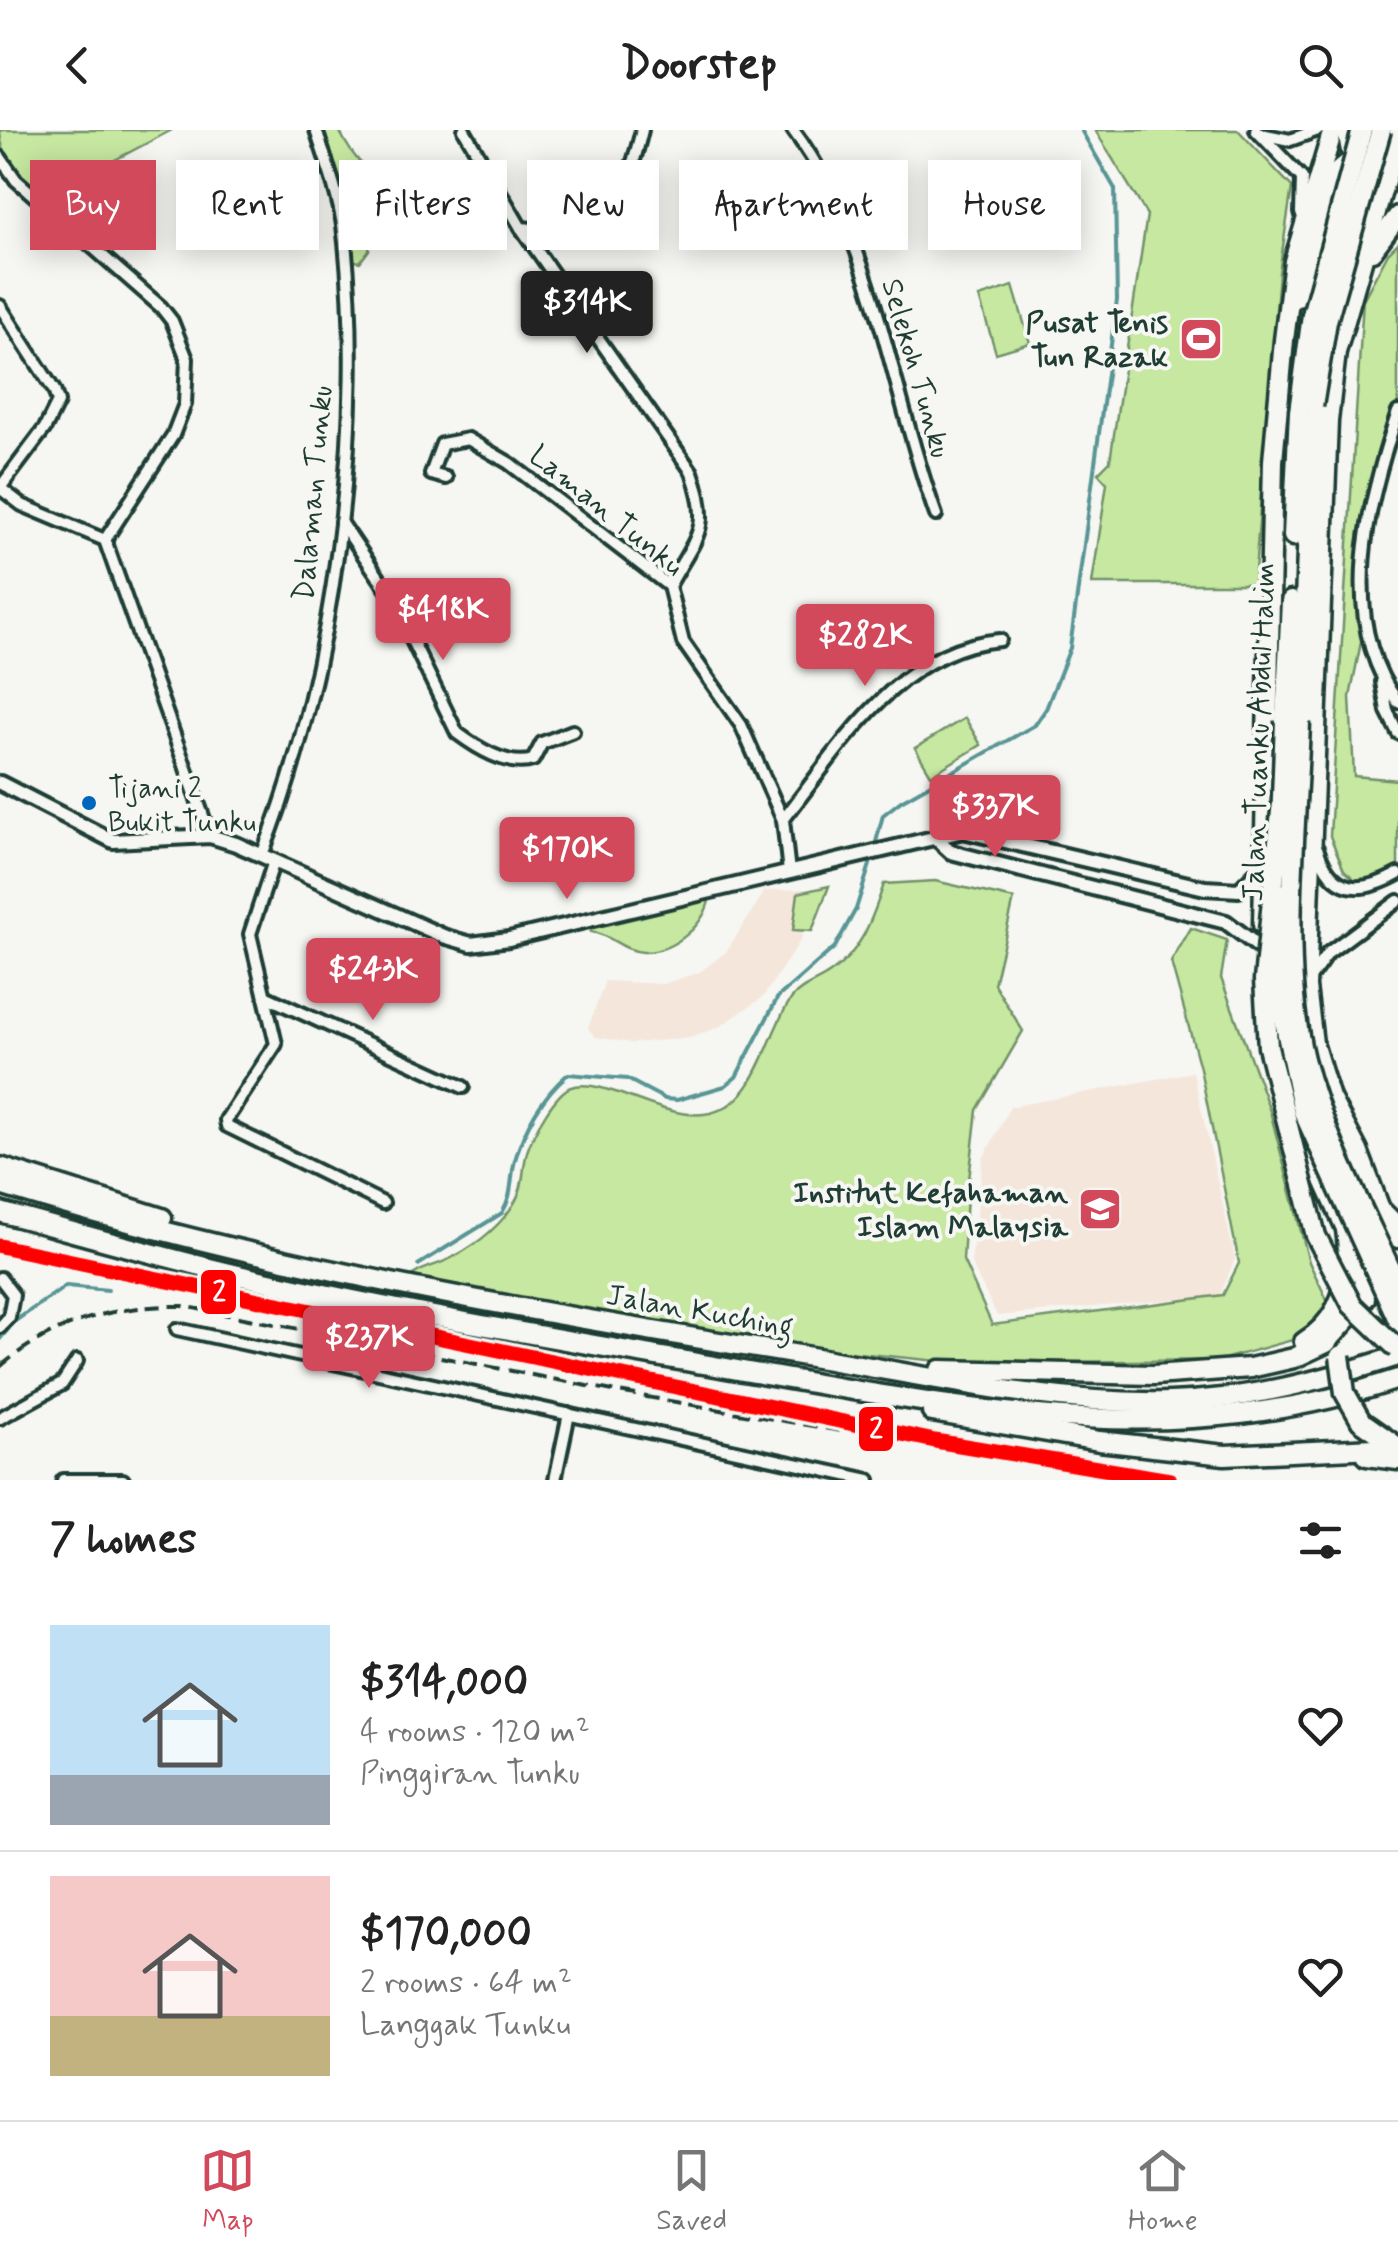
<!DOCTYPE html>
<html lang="en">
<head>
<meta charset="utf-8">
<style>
	body { margin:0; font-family:Mynerve,sans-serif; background:#f2f2f2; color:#222; height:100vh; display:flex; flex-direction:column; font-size:38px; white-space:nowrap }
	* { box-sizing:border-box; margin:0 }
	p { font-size:32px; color:#767676 }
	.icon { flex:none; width:55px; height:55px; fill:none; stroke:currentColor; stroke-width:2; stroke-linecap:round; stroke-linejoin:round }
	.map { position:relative; height:1350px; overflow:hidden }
	.side { display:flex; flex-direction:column; background:#fff; flex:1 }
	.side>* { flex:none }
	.hud { position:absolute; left:30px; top:30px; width:1340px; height:90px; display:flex; gap:20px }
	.price { position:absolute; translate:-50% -85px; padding:0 22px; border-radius:10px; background:#d1495b; color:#fff; font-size:32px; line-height:65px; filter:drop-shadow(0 2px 5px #0008) }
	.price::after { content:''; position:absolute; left:50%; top:60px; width:30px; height:22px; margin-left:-15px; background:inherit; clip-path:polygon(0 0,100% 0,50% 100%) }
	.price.current { background:#222; color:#fff }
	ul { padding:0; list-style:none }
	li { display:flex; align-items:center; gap:30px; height:250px; padding:0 50px }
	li+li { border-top:2px solid #e0e0e0 }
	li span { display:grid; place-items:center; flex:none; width:280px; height:200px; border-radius:0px; color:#555 }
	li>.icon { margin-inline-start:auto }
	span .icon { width:120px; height:120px; fill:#fffc; stroke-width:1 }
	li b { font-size:42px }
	h2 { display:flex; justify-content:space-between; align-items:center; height:120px; padding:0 50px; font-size:42px }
	.pill { padding:0 35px; border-radius:0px; background:#fff; box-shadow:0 5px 25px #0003; font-size:35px; line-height:90px }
	.pill.current { background:#d1495b; color:#fff }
	header { display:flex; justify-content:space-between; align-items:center; height:130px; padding:0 50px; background:#fff; font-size:45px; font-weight:700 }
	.dock { display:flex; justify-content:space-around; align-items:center; height:140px; border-top:2px solid #e0e0e0; background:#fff; font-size:28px; color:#767676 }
	.dock a { display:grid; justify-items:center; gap:5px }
	.dock .current { color:#d1495b }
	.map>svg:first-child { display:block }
	.built { fill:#f5e6db }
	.green { fill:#c6e8a1; stroke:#72926a; stroke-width:2.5 }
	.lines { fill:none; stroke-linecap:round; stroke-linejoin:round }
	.stream { stroke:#589595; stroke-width:4 }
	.minor-casing { stroke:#1f3d34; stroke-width:18 }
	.tertiary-casing { stroke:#1f3d34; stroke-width:20 }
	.primary-casing { stroke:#1f3d34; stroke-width:25 }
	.trunk-casing { stroke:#1f3d34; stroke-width:25 }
	.minor { stroke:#f6f6f2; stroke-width:10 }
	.tertiary { stroke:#f6f6f2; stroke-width:12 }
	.primary { stroke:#f6f6f2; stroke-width:18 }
	.trunk { stroke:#f6f6f2; stroke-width:18 }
	.rail { stroke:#1f3d34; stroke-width:4; stroke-dasharray:15 8; stroke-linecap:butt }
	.primary-bridge-casing { stroke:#1f3d34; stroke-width:25; stroke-linecap:butt }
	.trunk-bridge-casing { stroke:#1f3d34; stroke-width:25; stroke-linecap:butt }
	.primary-bridge { stroke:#f6f6f2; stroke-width:18 }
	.trunk-bridge { stroke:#f6f6f2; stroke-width:18 }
	.rail-1-casing { stroke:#f6f6f2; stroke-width:22 }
	.rail-1 { stroke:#f00; stroke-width:15 }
	.bus-dot { fill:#0065bd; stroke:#f6f6f2; stroke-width:4 }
	.labels { text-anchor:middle; stroke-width:8; stroke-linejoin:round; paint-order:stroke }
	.bus-label { font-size:28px; fill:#1f3d34; stroke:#f6f6f2; text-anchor:start }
	.poi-label { font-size:30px; font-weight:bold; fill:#1f3d34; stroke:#f6f6f2; text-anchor:end }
	.street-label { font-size:30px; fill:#1f3d34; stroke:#f6f6f2 }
	.line-badge { stroke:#f6f6f2; stroke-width:4 }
	.badge-label { font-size:28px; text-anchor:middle; font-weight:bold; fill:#fff }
</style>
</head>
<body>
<header><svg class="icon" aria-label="back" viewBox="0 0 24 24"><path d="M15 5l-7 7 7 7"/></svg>Doorstep<svg class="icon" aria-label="search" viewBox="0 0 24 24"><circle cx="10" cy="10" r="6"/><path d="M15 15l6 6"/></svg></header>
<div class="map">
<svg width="1398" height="1350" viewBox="0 0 1398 1350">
	<rect width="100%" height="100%" fill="#f6f6f2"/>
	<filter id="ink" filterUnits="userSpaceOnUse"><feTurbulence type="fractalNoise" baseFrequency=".01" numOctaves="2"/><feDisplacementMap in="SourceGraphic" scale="20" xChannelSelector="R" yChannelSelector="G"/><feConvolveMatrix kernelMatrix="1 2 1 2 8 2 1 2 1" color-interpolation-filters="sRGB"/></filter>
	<g filter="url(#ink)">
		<g class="built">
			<path d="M803,759L802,808L763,867L721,896L691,908L632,913L595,907L588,898L605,851L663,854L700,842L726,822L765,761Z"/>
			<path d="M1193,942L1235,1129L1220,1165L997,1186L971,1133L983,1029L1010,977Z"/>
		</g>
		<g class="green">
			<path d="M0,0H172L113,31L88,65L91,103C59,77 0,46 0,0Z"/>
			<path d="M321,0H339C357,36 371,49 410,47L409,70L394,84L372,93L369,120L360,132L349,130L345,79Z"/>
			<path d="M1095,0H1238L1292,57L1279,143L1254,454H1092L1107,353L1098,343L1110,331L1147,85Z"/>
			<path d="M1398,113V273L1378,320L1361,512L1350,567L1354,646L1398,650V743L1363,757L1344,740L1330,706L1363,170L1388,123Z"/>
			<path d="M1013,156L1030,213L996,223L979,167Z"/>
			<path d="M965,588L981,615L931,645L915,618Z"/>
			<path d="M935,751L1014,769L994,854L1023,901L977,980L967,1067L963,1130L992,1195L1223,1165L1239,1133L1200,938L1171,832L1191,798L1227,810L1221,848L1270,981L1309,1132L1329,1174L1300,1208L1220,1230L959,1233L755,1213L408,1149C422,1136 439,1136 455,1126C478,1114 504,1093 516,1070C525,1055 522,1035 528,1019C534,1002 555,963 571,957C603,946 660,989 704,984C760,977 765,904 792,868C801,856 818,852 830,843C862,821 872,789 884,754Z"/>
			<path d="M829,756L812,801L793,800L798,763Z"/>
			<path d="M710,763C709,793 673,823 643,822C623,821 610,804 591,802L590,795Z"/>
		</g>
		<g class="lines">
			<g class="stream">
				<path d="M875,716L883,685L901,671L1035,595L1046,579L1070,518L1117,170L1115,59L1081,0"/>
				<path d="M418,1135L502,1083C513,1066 510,1049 515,1030C524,998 543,965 568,944L627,949L665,969L677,970L725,956L736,947L778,867L835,817L856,779L873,725"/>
				<path d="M0,1209L15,1191L66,1156L108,1160"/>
			</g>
			<g class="minor-casing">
				<g id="minor">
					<path d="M464,0L521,98L692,342C712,399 697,405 669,456"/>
					<path d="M793,0C875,110 890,258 936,385"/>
					<path d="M1256,0L1302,48L1301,83"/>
					<path d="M1261,4L1290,10L1318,0"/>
					<path d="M0,27L16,50L161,177L172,191L187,229L185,274L173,305L105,410"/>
					<path d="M521,98C536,99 554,103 569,101C618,94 632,41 642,0"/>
					<path d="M0,176L54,260L58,272L45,298L0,358"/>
					<path d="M1398,282C1368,371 1336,489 1398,572"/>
					<path d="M446,348L431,344L442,314L468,309L509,333L669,456L683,512L741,595L783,690L789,742"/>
					<path d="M0,358L22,375L105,410L210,706"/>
					<path d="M341,392L388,461L457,603C477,618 508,638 533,630L542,613L573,601"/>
					<path d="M1382,552L1387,581L1398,603"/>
					<path d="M783,690C840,618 899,518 1000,510"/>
					<path d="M1317,718C1332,764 1360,765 1398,744"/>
					<path d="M262,725C334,546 367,286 343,95C338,63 326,31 316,0"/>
					<path d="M274,731L250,804L276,914L226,990L227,996L383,1073"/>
					<path d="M1309,849L1328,823L1398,771"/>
					<path d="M267,867L463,957"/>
					<path d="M0,1148L13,1165L9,1187L0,1197"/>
					<path d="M177,1199L869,1350"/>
					<path d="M0,1288L62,1254L77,1231"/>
					<path d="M63,1350H123"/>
					<path d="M555,1350L569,1284"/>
				</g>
			</g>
			<g class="tertiary-casing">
				<g id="tertiary">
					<path d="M0,653L113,711L210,706L236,714L443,806L471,814L509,809L963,701L1205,758L1239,760L1263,736"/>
					<path d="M938,710L951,722L1226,792L1263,820"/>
				</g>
			</g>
			<g class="primary-casing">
				<g id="primary">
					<path d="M1347,0L1351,21L1359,33"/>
					<path d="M1398,5L1336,222L1328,291L1306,857L1313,913L1330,968L1358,1021L1380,1079L1398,1108"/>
					<path d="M1372,121L1398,86"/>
					<path d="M1297,167L1334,45L1355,27L1389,26"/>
					<path d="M1293,406L1299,282"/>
					<path d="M1285,591L1291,471"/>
					<path d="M1300,592L1313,276"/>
					<path d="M1263,795L1273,331L1284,210L1294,131L1333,0"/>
					<path d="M1271,870L1299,995L1363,1136L1365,1168"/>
					<path d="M1361,1291L1398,1317"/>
				</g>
			</g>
			<g class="trunk-casing">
				<g id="trunk">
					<path d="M0,1037L162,1088"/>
					<path d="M0,1055C264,1137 539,1183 811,1227C930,1246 1048,1275 1170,1272C1248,1270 1324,1250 1398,1226"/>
					<path d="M1380,1079L1398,1097"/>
					<path d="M0,1082C85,1105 170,1130 256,1149C404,1183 554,1208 703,1234C938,1274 1165,1328 1398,1249"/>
					<path d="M1304,1212C1345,1187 1352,1143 1346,1099"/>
					<path d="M940,1240L1154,1245L1250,1238L1294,1228L1326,1213L1352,1184"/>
					<path d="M932,1282L1099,1311L1225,1325L1396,1317"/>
					<path d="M1367,1326L1398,1330"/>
				</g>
			</g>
			<use href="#minor" class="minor"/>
			<use href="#tertiary" class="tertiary"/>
			<use href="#primary" class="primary"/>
			<use href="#trunk" class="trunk"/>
			<path class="rail" d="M0,1237C52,1192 115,1175 183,1176L613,1261L841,1301"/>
			<g class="primary-bridge-casing">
				<g id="primary-bridge">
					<path d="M1313,276L1327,191L1381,0"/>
					<path d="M1299,282L1312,185L1362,0"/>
					<path d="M1300,592C1297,691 1280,835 1304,929C1324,1007 1365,1082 1398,1156"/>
					<path d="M1281,692L1285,591"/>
					<path d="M1280,763V871L1303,981L1398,1190"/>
					<path d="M1340,1226L1345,1263L1361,1291"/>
				</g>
			</g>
			<g class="trunk-bridge-casing">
				<path id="trunk-bridge" d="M1281,681L1264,850L1268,917L1316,1106L1352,1175L1398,1219"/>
			</g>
			<use href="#primary-bridge" class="primary-bridge"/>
			<use href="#trunk-bridge" class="trunk-bridge"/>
			<g class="rail-1-casing">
				<path id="rail-1" d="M0,1116L935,1311L1170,1350"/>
			</g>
			<use href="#rail-1" class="rail-1"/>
		</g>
	</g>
	<defs>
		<g id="stadium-square" transform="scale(2.25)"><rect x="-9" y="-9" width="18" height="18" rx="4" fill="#d1495b" stroke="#f6f6f2"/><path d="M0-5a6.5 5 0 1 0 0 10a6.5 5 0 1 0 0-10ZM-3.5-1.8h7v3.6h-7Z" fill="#fff"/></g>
		<g id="school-square" transform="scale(2.25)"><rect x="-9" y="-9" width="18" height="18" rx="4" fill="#d1495b" stroke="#f6f6f2"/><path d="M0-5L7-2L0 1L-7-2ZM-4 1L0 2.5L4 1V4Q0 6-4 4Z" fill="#fff"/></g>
	</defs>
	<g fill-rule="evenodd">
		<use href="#stadium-square" x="1201" y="209"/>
		<use href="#school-square" x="1100" y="1079"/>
	</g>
	<circle class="bus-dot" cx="89" cy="673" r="9"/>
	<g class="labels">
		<g class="bus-label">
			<text x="108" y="667">Tijani 2<tspan x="108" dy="34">Bukit Tunku</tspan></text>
		</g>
		<g class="poi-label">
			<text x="1168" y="202">Pusat Tenis<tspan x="1168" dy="34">Tun Razak</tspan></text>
			<text x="1068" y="1072">Institut Kefahaman<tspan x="1068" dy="34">Islam Malaysia</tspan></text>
		</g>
		<g class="street-label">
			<text transform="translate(917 238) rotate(74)" y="10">Selekoh Tunku</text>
			<text transform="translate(312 363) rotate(-85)" y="10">Dalaman Tunku</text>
			<text transform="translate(607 380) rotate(39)" y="10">Laman Tunku</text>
			<text transform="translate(1258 602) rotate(-88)" y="10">Jalan Tuanku Abdul Halim</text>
			<text transform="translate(700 1180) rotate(10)" y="10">Jalan Kuching</text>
		</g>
	</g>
	<g class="line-badge">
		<rect x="199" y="1138" width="39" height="48" rx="10" fill="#f00"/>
		<rect x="857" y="1275" width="38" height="48" rx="10" fill="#f00"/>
	</g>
	<g class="badge-label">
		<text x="219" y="1171">2</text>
		<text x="876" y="1308">2</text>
	</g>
</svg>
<b class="price current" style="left:587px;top:226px">$314K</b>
<b class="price" style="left:443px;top:533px">$418K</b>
<b class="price" style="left:865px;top:559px">$282K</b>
<b class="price" style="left:995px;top:730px">$337K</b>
<b class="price" style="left:567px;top:772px">$170K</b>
<b class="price" style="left:373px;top:893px">$243K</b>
<b class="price" style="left:369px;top:1261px">$237K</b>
<div class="hud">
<a class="pill current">Buy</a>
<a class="pill">Rent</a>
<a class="pill">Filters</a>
<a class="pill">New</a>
<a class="pill">Apartment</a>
<a class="pill">House</a>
</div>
</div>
<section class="side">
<h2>7 homes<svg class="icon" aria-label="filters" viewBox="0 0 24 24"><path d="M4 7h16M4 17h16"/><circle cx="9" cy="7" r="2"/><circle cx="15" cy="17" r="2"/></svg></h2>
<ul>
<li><span style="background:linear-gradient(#bfe0f5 75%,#9aa5b1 0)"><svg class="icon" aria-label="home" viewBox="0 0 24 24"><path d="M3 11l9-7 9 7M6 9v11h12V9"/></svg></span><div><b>$314,000</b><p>4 rooms · 120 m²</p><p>Pinggiran Tunku</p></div><svg class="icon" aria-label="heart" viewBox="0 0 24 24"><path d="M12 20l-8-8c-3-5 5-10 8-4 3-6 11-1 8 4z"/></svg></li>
<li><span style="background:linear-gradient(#f6c9c9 70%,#c2b280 0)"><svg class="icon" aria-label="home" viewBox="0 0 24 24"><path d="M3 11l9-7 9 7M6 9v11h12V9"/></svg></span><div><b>$170,000</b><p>2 rooms · 64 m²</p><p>Langgak Tunku</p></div><svg class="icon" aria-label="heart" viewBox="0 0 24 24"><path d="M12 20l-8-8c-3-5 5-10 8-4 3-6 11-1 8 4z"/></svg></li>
</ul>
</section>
<nav class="dock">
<a class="current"><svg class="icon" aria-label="map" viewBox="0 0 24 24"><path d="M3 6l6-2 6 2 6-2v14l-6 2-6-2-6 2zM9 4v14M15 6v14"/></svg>Map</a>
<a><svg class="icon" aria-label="saved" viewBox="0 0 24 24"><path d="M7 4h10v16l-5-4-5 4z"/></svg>Saved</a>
<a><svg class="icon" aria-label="home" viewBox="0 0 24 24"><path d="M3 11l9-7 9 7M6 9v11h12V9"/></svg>Home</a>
</nav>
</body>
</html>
